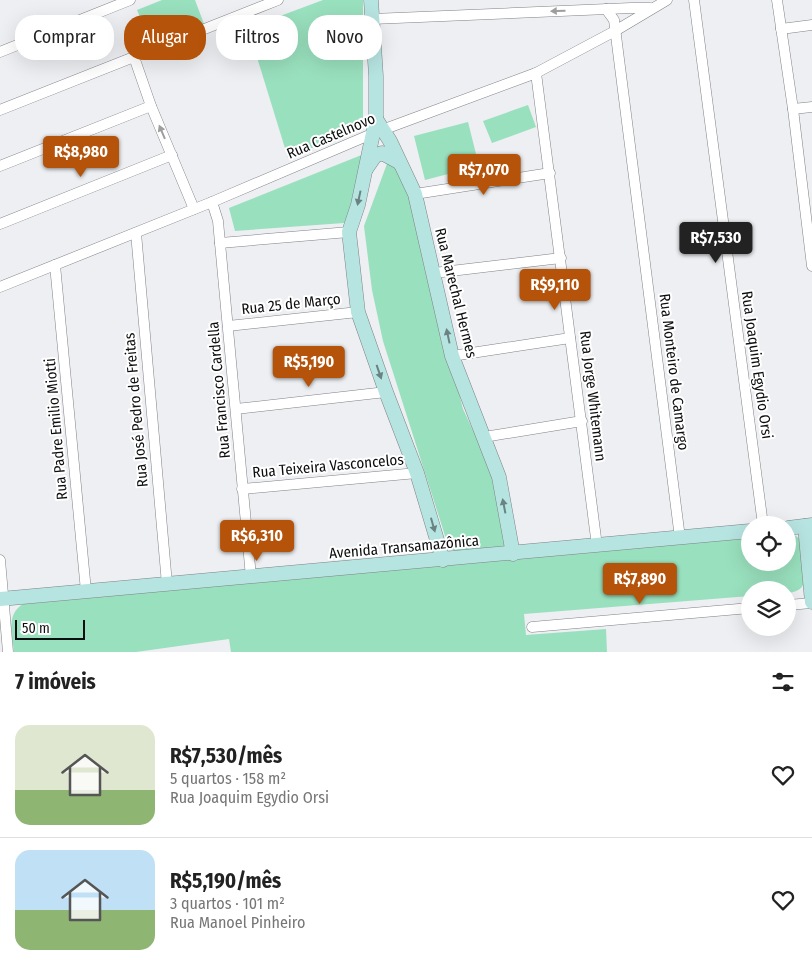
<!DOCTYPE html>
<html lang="pt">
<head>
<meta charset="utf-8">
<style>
	body { margin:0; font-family:"Fira Sans Condensed",sans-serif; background:#f6f6f6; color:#222; height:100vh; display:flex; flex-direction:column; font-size:19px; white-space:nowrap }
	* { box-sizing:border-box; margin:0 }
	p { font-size:16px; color:#767676 }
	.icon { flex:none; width:28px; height:28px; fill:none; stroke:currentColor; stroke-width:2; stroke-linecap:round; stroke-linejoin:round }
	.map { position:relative; height:652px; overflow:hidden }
	.details { display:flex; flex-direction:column; background:#fff; flex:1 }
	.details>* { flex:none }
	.banner { position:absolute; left:15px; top:15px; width:500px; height:45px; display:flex; gap:10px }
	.fabs { position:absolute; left:741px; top:516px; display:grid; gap:10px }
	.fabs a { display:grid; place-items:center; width:55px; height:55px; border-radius:50%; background:#fff; box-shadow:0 5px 20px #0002; font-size:25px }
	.scale { position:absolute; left:15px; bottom:12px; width:70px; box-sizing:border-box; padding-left:5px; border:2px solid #0c0d0e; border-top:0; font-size:14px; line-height:18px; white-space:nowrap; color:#0c0d0e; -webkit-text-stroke:4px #fff; paint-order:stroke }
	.price { position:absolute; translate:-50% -42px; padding:0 11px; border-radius:5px; background:#b45309; color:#fff; font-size:16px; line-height:32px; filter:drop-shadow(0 1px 2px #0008) }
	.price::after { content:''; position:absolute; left:50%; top:30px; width:15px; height:11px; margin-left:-8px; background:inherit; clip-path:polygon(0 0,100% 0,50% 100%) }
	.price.current { background:#222; color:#fff }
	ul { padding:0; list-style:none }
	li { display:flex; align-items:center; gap:15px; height:125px; padding:0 15px }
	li+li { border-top:1px solid #e0e0e0 }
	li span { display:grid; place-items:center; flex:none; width:140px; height:100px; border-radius:15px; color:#555 }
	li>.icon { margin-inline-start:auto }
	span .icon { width:60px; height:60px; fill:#fffc; stroke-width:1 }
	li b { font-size:21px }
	h2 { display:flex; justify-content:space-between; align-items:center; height:60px; padding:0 15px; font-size:21px }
	.tag { padding:0 18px; border-radius:20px; background:#fff; box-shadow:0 5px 20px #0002; font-size:18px; line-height:45px }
	.tag.current { background:#b45309; color:#fff }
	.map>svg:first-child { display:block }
	.green { fill:#99e0be }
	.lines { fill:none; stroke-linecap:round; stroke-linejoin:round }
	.street-casing { stroke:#808285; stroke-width:11 }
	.secondary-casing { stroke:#808285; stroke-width:15 }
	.street { stroke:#fff; stroke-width:10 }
	.secondary { stroke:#b6e4e1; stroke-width:14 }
	.oneway { fill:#9e9e9f }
	.oneway2 { fill:#6a8382 }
	.labels { text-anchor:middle; stroke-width:4; stroke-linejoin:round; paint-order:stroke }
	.street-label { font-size:15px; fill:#0c0d0e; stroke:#fff }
</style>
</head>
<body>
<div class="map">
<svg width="812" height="652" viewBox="0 0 812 652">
	<rect width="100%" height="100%" fill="#edeff2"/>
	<g class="green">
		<path d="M162,0H195L204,24L152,44L137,10Z"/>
		<path d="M323,0H363V127L288,158L248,28Z"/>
		<path d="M528,105L536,127L492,143L483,121Z"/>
		<path d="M468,122L479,166L425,180L414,136Z"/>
		<path d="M369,152L351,214L344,223L235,231L229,208Z"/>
		<path d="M394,159L405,178L426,265L463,409L497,482L507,543L502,550L456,553L448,545L383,341L372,290L364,226L388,161Z"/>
		<path d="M788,533C792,534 798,536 801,541C802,545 802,553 802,557C804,574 811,591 788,593V590H750V596L524,614L526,635L606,629L607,652H231L229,639L136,652H14C12,635 6,614 23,604L750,536V562H788Z"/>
	</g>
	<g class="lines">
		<g class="street-casing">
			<g id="street">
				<path d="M694,0L763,525"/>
				<path d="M777,0L793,109L812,266"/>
				<path d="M606,9L614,20L680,538"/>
				<path d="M372,19L631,8H650"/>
				<path d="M781,29L812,25"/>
				<path d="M0,52L130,0"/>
				<path d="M134,57L151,106L194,209"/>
				<path d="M536,73L597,546"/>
				<path d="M793,109L812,107"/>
				<path d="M0,110L278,0"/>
				<path d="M0,166L151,106"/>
				<path d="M415,194L550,173"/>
				<path d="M212,202L218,221L220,243L251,577"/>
				<path d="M0,224L172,155"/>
				<path d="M136,233L167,584"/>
				<path d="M220,243L349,232"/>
				<path d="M55,265L86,591"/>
				<path d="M434,273L561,258"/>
				<path d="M0,287L212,202L374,133L536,73L615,31L667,0"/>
				<path d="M228,326L358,312"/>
				<path d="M452,356L570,338"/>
				<path d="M236,409L386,392"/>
				<path d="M484,437L582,421"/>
				<path d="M242,489L417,473"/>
				<path d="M0,560L8,652"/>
				<path d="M788,605L812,603"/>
				<path d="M532,627L750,608"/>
			</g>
		</g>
		<g class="secondary-casing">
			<g id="secondary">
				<path d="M371,0L376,76V119L358,205L349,232L358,312L386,392L417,473L443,560"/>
				<path d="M376,119L390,141L415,194L452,356L499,477L513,554"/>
				<path d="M366,169L375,156L382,153L399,162"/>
				<path d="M805,526L812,602"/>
				<path d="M788,528L812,525"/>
				<path d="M0,599L750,531"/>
			</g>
		</g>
		<use href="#street" class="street"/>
		<use href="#secondary" class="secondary"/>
	</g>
	<defs><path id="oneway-solid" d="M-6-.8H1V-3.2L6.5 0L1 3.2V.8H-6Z" transform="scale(1.25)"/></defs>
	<g class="oneway">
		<use href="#oneway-solid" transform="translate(558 11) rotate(178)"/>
		<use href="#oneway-solid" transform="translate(162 132) rotate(-113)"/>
	</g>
	<g class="oneway2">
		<use href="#oneway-solid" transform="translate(359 198) rotate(102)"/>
		<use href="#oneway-solid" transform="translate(448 336) rotate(-102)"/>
		<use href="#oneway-solid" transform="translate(379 372) rotate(71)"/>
		<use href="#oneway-solid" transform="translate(504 506) rotate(-101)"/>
		<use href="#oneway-solid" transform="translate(433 525) rotate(74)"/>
	</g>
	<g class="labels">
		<g class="street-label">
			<text transform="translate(331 136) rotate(-23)" y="5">Rua Castelnovo</text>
			<text transform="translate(456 293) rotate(76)" y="5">Rua Marechal Hermes</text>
			<text transform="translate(291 304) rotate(-6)" y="5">Rua 25 de Março</text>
			<text transform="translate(757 365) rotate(82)" y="5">Rua Joaquim Egydio Orsi</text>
			<text transform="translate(674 372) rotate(83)" y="5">Rua Monteiro de Camargo</text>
			<text transform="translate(219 390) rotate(-95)" y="5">Rua Francisco Cardella</text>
			<text transform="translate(593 396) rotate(83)" y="5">Rua Jorge Whitemann</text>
			<text transform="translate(136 410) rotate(-95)" y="5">Rua José Pedro de Freitas</text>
			<text transform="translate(56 429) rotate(-95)" y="5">Rua Padre Emilio Miotti</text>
			<text transform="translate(328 466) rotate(-5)" y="5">Rua Teixeira Vasconcelos</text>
			<text transform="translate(404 547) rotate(-5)" y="5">Avenida Transamazônica</text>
		</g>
	</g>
</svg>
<div class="fabs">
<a><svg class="icon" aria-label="locate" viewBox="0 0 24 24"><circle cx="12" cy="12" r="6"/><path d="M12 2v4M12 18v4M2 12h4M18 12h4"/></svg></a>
<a><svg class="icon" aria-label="layers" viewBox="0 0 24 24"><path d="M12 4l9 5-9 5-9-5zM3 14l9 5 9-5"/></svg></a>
</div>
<div class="scale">50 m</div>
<b class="price" style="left:81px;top:178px">R$8,980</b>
<b class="price" style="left:484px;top:196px">R$7,070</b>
<b class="price current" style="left:716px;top:264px">R$7,530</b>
<b class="price" style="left:555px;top:311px">R$9,110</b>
<b class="price" style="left:309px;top:388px">R$5,190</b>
<b class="price" style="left:257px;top:562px">R$6,310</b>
<b class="price" style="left:640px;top:605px">R$7,890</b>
<div class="banner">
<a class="tag">Comprar</a>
<a class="tag current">Alugar</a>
<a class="tag">Filtros</a>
<a class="tag">Novo</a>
</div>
</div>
<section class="details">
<h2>7 imóveis<svg class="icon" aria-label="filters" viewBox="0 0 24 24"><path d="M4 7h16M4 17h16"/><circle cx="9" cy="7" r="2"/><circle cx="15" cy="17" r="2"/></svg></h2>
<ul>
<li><span style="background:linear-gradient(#dfe7d0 65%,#8fb573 0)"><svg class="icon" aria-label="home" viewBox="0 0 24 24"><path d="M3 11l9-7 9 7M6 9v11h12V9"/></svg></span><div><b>R$7,530/mês</b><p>5 quartos · 158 m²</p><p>Rua Joaquim Egydio Orsi</p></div><svg class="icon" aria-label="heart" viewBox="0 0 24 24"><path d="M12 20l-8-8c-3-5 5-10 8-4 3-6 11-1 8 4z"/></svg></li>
<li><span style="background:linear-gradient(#bfe0f5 60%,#8fb573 0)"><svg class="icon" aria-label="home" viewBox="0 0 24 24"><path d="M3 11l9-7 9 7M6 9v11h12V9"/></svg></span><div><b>R$5,190/mês</b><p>3 quartos · 101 m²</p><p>Rua Manoel Pinheiro</p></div><svg class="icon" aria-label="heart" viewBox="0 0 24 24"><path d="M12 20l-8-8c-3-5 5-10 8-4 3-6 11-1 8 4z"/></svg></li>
</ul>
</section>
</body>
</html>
